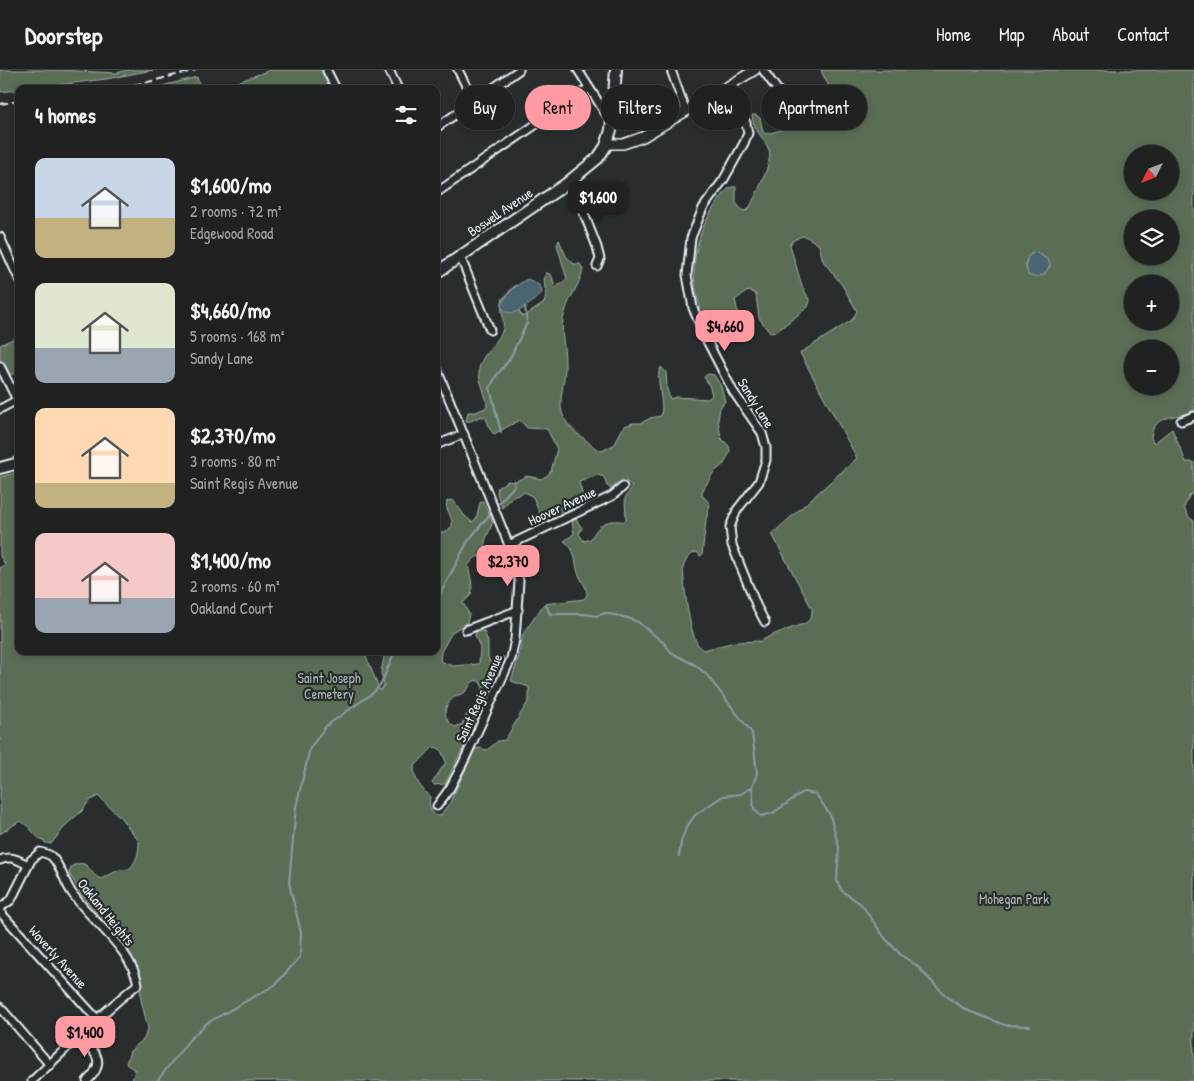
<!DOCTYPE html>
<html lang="en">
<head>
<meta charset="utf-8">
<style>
	body { margin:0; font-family:"Patrick Hand",sans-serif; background:#282a2a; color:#f1f3f6; height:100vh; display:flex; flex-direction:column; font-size:19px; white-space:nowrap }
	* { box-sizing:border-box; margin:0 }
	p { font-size:16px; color:#a2a4a5 }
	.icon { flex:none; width:28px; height:28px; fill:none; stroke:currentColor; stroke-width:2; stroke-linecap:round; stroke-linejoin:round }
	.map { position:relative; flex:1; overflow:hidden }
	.panel { position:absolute; left:15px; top:15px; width:425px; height:570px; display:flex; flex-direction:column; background:#202222; border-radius:10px; box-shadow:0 2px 8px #0003,0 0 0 1px #3d3f40 }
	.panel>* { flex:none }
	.hud { position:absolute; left:455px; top:15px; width:475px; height:45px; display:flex; gap:10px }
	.needle { width:32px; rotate:228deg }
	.fabs { position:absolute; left:1124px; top:75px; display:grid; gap:10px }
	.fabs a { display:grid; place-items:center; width:55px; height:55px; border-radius:50%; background:#202222; box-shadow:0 2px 8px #0003,0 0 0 1px #3d3f40; font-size:25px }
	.price { position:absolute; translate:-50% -42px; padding:0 11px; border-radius:10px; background:#ff9aa2; color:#111; font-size:16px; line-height:32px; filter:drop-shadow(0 1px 2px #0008) }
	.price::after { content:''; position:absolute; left:50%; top:30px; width:15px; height:11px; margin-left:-8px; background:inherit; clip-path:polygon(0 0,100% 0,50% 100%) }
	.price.on { background:#222; color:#fff }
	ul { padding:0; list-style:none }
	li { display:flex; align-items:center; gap:15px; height:125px; padding:0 20px }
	li span { display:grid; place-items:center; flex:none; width:140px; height:100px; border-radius:10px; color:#555 }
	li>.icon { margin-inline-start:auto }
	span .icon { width:60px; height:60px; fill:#fffc; stroke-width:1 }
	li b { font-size:21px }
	h2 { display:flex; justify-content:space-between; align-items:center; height:60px; padding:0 20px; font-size:21px }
	.tag { padding:0 18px; border-radius:22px; background:#202222; box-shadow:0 2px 8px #0003,0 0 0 1px #3d3f40; font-size:18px; line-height:45px }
	.tag.on { background:#ff9aa2; color:#111 }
	header { display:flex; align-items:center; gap:30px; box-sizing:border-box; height:70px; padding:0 25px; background:#202222; border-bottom:1px solid #3d3f40 }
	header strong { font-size:24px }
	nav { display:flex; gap:28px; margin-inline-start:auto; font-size:18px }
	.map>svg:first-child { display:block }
	.green { fill:#5c6d57; stroke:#a2afa8; fill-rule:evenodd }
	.water { fill:#4b656f; stroke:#8a9da6 }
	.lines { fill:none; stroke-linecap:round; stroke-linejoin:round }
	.stream { stroke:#8a9da6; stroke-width:2 }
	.minor-casing { stroke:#e8f1f8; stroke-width:11 }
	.tertiary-casing { stroke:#e8f1f8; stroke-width:12 }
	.secondary-casing { stroke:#e8f1f8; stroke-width:14 }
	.minor { stroke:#2a2d2e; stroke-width:7 }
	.tertiary { stroke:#2a2d2e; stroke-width:9 }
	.secondary { stroke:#2a2d2e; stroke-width:10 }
	.rail { stroke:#e8f1f8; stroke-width:2; stroke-dasharray:8 4; stroke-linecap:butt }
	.labels { text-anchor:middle; stroke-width:4.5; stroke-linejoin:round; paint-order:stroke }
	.street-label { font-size:14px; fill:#e8f1f8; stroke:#2a2d2e }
	.park-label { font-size:14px; fill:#a9b6b0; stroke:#2a2d2e }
</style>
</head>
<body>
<header>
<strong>Doorstep</strong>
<nav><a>Home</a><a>Map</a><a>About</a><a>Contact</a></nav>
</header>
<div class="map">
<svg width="1194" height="1011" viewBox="0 0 1194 1011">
	<rect width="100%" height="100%" fill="#2a2d2e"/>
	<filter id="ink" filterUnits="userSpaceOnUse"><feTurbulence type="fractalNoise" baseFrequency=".02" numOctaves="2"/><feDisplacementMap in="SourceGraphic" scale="10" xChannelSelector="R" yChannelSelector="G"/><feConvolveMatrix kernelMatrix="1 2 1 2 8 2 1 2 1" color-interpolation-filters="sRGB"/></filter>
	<g filter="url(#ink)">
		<g class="green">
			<path d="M0,0H56L116,3L128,0H153L106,9L0,22Z"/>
			<path d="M270,0H322L331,19H219Z"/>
			<path d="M821,0H1194V342C1177,347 1152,345 1151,368L1154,373L1172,359L1186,392H1194V422L1189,426L1184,438L1189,447L1194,451V1011H132L135,1000L126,994L130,981L144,969L148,958L141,930L140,912L137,897L127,877L82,826L69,803L72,796C90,787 88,804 101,809L119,800L129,799C137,792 139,782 139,771L120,747L98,726L89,731L82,741L67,754L51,774C37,773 32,756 20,751L0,764V498L5,494L0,486V407L19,402V581H364L380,621L384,615L381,603L385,581H436V464L447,461L452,456C454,447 444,440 447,431L453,430L465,446L472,452L476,449L480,433L483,431L493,452L485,471V486L476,487L468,495C469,504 474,514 471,524C470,527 465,530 463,533L469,544L467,553L452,562L441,582L440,591L453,596L479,594L480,578L475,565L476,562L480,561H484L488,572V587L490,592C495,593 498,587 504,587V589L496,604L485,636H482L483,617L479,611C470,609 471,617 465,622C460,625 454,626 451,630C442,639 444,651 455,657L462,654L467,644H472L475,648L473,659L445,714L434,715L432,713L446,692L441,680L436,677L432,678L414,697C414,710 421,718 430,727C429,736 429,740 437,746H440L450,732L475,679L479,678L487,680L498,671L505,670L529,630V617L511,611L519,585L523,564L544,534L584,529L587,525C587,517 583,514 580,507C573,494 579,482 564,471L574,464L572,451L576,449L582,458L579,464L584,471L591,469C597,457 604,450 618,451C625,451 621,453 626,449L625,428L631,419V415L623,409L611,419L607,416L604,407L598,405L579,412L584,430L582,433L547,451H543L533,427L525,422L513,427L502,438L497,423L498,417L508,411L514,412L527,406L541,409L548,405L551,401L557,379L547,359L527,358L520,350L494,364C488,360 489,352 485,347C477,345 473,353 466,351L468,342H476L487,337C487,325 478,311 479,299C481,284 499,273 503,259C505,249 499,239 503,228C509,224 511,217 517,215L518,240L522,246H525L544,233C549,222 541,214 546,203H548L552,206L555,218L567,209L557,175L559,170L566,186L574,194H580L583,199C580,215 569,227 565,242C559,259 565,274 565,292C566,325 547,342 583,368C589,372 594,379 602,381L615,374L621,361L625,356L633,353H641L650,348L661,346C665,332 654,306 661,297L666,302L667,319L670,329L676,327L708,329L712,325L709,315L704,307L708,304L714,305L721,316L725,331L720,338L718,350L721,368L729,376L730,382L724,394L713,403L702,422V425L710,434L706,450L702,485L700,486L697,482L693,483L687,489L683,497C684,514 689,573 703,580L735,572L761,571L772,565L806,553C811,549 812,545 812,539L772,464L857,388L800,283L852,250L857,241L842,215L823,191L819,175L807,167L802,166L792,171L790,175L802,216L810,231L808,237L776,262L770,263L759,248L756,225L751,221L746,222L735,230L739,247C732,254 731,263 725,271L718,270C682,222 688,163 728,119L732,117H736V133L743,141L748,140C754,130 774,90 769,80C764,67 753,61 752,45H756L760,48L763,62L766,64L781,60L792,48H801L809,55L830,52L835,50C843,31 827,17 821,0ZM1132,84H1170V121H1132ZM1132,149H1170V186H1132ZM1037,182L1048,190L1050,196L1043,205H1029C1025,197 1024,189 1032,183ZM1132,214H1170V251H1132ZM1132,279H1170V316H1132Z"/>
			<path d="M197,7L200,19H150Z"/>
			<path d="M19,266V301L8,306L0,289V275Z"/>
		</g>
		<g class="water">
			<path d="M1036,182L1048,190L1050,195L1044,205L1035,207L1028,205L1026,194L1028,186Z"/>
			<path d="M527,209C535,212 542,214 542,223C531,232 520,246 505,242L501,236C507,223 515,216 527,209Z"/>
		</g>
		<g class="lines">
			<g class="stream">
				<path d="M501,362L490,318L496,306L509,290L527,253L525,237"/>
				<path d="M499,433L515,415L514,410"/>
				<path d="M436,532L468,471L490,444"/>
				<path d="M546,535L550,544H584L597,546L605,543L628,548L638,552L664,573L672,583L695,595L706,604L752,663L757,703L752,717L754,739L761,746L773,743L803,722L816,724L830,745L839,777L837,811L842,821L861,834L885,868L901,885L916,895L945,925L966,940L1005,955L1030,956"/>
				<path d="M679,786L681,772L686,758L695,745L723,726L741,724L752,717"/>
				<path d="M157,1011L189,970L207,953L275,915L300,887L301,863L289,813L296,737L310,678L326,656L373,623L381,614L393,586L398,581"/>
			</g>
			<g class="minor-casing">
				<g id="minor">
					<path d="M389,0L398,19"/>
					<path d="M458,0L474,31"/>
					<path d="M578,0L604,41L608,46L613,47"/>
					<path d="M671,0L686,42"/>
					<path d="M763,0L795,44"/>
					<path d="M327,1L336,19"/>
					<path d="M729,17L746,53L748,63L744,73L724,109L703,138L691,168L687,205L693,238L706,269L733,321L762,363L766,377V390L759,412L737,440L730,457L732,475L757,537L765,552"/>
					<path d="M436,58L519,0"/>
					<path d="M571,110L597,177L600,189L597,196"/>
					<path d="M436,123L589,18"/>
					<path d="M0,167L19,209"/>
					<path d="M460,186L490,260"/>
					<path d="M0,296L19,334"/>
					<path d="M436,297L513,485L519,511L515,569L511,589L463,693L450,718L437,736"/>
					<path d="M0,339L17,330"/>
					<path d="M1181,351L1194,346"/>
					<path d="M436,375L464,364"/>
					<path d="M509,475L612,426L623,417"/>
					<path d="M466,560L518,540"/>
					<path d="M0,790C11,785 18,790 28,795"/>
					<path d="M0,838L11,830L31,790L40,782C44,783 48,784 51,786C61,795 64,812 72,823C92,852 131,878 138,914C100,944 67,978 32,1011"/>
					<path d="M0,842L97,949"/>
					<path d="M0,937L50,995"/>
					<path d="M80,966C96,983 107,992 87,1011"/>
				</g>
			</g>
			<g class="tertiary-casing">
				<path id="tertiary" d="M606,74H623L643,67L755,0"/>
			</g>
			<g class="secondary-casing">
				<g id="secondary">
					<path d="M436,203L566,114L598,88L606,76L611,60L616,0"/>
					<path d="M0,398L19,393"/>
				</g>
			</g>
			<use href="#minor" class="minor"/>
			<use href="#tertiary" class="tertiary"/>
			<use href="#secondary" class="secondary"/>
			<g class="rail">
				<path d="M110,19L148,12L196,0"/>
				<path d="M0,34L19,31"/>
			</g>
		</g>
	</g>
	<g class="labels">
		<g class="street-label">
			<text transform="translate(500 142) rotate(-34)" y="5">Boswell Avenue</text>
			<text transform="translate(756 333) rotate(58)" y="5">Sandy Lane</text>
			<text transform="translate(562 436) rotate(-25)" y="5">Hoover Avenue</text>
			<text transform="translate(479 628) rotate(-66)" y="5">Saint Regis Avenue</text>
			<text transform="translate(106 842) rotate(51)" y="5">Oakland Heights</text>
			<text transform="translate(58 887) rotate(48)" y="5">Waverly Avenue</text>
		</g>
		<g class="park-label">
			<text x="329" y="613">Saint Joseph<tspan x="329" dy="16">Cemetery</tspan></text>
			<text x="1014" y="834">Mohegan Park</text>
		</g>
	</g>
</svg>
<div class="fabs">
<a><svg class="needle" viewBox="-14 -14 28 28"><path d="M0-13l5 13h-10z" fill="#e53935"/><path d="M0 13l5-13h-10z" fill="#a2a4a5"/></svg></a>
<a><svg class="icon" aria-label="layers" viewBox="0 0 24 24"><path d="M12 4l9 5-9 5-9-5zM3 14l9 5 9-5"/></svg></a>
<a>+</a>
<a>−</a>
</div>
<b class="price on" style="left:598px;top:153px">$1,600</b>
<b class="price" style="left:725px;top:282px">$4,660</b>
<b class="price" style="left:508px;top:517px">$2,370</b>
<b class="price" style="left:85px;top:988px">$1,400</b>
<div class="hud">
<a class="tag">Buy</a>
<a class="tag on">Rent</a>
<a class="tag">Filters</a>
<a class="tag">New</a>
<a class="tag">Apartment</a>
</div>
<section class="panel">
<h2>4 homes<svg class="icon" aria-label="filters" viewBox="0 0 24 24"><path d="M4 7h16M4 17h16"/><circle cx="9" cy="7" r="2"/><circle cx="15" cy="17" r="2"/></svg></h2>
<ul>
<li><span style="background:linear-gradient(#c9d6e8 60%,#c2b280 0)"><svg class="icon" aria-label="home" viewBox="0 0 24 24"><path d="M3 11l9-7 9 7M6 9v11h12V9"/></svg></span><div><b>$1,600/mo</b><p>2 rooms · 72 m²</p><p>Edgewood Road</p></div></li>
<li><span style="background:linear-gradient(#dfe7d0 65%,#9aa5b1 0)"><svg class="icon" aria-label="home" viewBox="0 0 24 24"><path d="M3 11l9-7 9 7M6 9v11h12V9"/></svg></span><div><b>$4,660/mo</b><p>5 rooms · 168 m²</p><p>Sandy Lane</p></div></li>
<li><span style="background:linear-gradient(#ffd9b3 75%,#c2b280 0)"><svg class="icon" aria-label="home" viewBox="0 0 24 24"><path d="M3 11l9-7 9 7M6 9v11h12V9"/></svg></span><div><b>$2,370/mo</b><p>3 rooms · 80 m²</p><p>Saint Regis Avenue</p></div></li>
<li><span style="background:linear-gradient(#f6c9c9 65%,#9aa5b1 0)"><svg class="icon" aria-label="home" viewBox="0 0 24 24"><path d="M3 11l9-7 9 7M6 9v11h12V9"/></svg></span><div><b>$1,400/mo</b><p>2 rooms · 60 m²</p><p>Oakland Court</p></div></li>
</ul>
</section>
</div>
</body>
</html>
